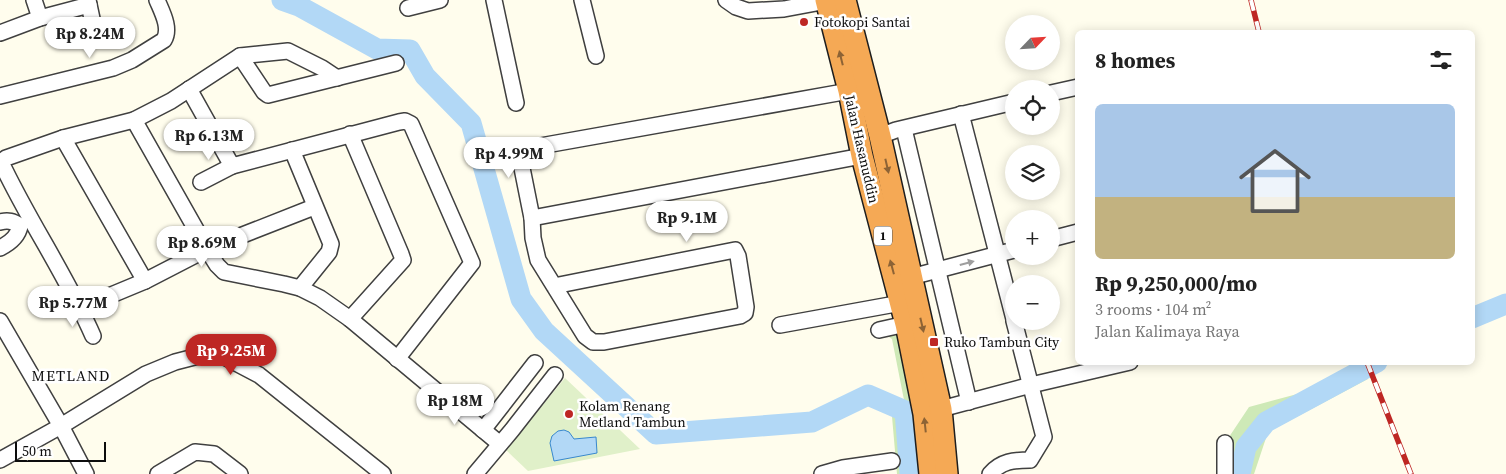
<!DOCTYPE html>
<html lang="en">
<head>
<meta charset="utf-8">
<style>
	body { margin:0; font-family:"Source Serif 4",serif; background:#f2f2f2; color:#222; height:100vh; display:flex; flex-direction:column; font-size:19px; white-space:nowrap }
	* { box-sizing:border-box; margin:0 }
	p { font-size:16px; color:#767676 }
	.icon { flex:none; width:28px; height:28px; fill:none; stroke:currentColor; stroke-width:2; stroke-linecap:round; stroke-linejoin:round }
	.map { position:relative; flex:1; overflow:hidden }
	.sheet { position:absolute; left:1075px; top:30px; width:400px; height:335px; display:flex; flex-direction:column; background:#fff; border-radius:8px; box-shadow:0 2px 12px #0003 }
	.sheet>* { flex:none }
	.needle { width:32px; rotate:65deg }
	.controls { position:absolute; left:1005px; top:15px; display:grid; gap:10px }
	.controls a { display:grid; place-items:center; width:55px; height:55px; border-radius:50%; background:#fff; box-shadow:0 2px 12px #0003; font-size:25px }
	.scale { position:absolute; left:15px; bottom:12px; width:91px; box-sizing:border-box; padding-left:5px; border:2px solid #0d0d0d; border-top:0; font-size:14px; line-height:18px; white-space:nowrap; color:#0d0d0d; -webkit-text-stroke:4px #fff; paint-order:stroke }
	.price { position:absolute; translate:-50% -42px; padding:0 11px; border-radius:18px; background:#fff; color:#222; font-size:16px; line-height:32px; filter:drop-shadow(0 1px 2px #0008) }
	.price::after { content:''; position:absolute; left:50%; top:30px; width:15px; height:11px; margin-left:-8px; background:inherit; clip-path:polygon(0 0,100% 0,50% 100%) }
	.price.current { background:#be2724; color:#fff }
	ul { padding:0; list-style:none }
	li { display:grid; align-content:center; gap:10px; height:265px; padding:0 20px }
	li+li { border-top:1px solid #e0e0e0 }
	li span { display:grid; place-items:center; height:155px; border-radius:8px; color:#555 }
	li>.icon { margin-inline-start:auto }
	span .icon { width:90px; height:90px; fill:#fffc; stroke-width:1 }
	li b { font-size:21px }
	h2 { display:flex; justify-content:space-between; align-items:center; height:60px; padding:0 20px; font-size:21px }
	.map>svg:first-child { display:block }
	.green { fill:#cee9b7 }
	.pitch { fill:#e0f0c9 }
	.water { fill:#b2d8f6; stroke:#3888ce }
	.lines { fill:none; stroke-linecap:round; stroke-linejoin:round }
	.river { stroke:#b2d8f6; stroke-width:21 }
	.minor-casing { stroke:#404040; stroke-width:18 }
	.highway-casing { stroke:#1e1e1e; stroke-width:24 }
	.minor { stroke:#fff; stroke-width:15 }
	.highway { stroke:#f5a955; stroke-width:21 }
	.rail-casing { stroke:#be2724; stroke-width:5.5 }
	.rail { stroke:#fff; stroke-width:4; stroke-dasharray:11; stroke-linecap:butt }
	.oneway { fill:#8d6335 }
	.oneway2 { fill:#9e9e9e }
	.poi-dot { fill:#be2724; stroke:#fff; stroke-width:2 }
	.labels { text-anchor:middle; stroke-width:5; stroke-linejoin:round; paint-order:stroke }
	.shield { fill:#fff; stroke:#565656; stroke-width:1 }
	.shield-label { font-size:12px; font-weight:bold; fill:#0d0d0d }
	.poi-label { font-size:14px; fill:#0d0d0d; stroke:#fff; text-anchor:start }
	.street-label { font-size:14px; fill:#0d0d0d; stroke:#fff }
	.neighbourhood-label { font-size:15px; letter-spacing:1px; fill:#0d0d0d; stroke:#fff }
</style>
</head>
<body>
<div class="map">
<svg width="1506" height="474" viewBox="0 0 1506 474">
	<rect width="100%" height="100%" fill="#fffded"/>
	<g class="green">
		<path d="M845,0L947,474H897L891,405L904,400L892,339L879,330L906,324L862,156Z"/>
		<path d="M1362,364L1368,379L1268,432L1254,474H1225V443L1249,407L1301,393Z"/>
	</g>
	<path class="pitch" d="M565,378L640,449L528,471L506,450Z"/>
	<path class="water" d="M564,430L569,432L574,439L596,437L597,453L554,461L550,443L552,436L558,431Z"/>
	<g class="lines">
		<g class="river">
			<path d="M282,0L299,6L377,49L410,50L425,76L471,123L521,299L544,331L656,434L812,422L868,395L905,411L910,474"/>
			<path d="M1472,318L1506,304"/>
			<path d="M1240,474L1246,447L1266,422L1377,362"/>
		</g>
		<g class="minor-casing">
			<g id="minor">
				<path d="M34,0L40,18"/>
				<path d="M88,0L94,28"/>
				<path d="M494,0L516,103"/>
				<path d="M582,0L596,56"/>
				<path d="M726,0L736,7L748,11L784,9L827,1"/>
				<path d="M408,8L440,0"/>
				<path d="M0,33L40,18L89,5"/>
				<path d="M240,56L264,92L268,95L396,63"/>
				<path d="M189,89L232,166L399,122L405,121L411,124L472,263L397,359"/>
				<path d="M1051,93L1078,87"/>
				<path d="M0,96L113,68L132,60L164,40C171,28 162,12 157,0"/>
				<path d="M961,114L1014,319"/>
				<path d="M134,120L207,249L217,265L224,272L284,284L300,288L320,298L350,319L500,444"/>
				<path d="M904,129L969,402"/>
				<path d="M350,134L401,254L403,260L350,319"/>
				<path d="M880,136L896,130L1014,102"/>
				<path d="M63,138L145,281"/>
				<path d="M292,150L331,244L329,252L300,288"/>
				<path d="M201,182L232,166"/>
				<path d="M532,218L862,156"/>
				<path d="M0,222C8,220 13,221 20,226"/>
				<path d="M1051,239L1078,232"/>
				<path d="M0,248C10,243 18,237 20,226"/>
				<path d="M911,277L1014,250"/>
				<path d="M554,286L735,250L738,256L746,307L745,313L740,316L604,342H593L585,336L538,260L533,238L532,218L520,158L521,151L529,148L849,91"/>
				<path d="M80,308L145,281L207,249L314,207"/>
				<path d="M0,321L61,426L86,474"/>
				<path d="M780,325L901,303"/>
				<path d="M879,330L906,324"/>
				<path d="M93,336C67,276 29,222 1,162L6,158L63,138L134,120L171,101L240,56L288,51L322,68L337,78"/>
				<path d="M941,409L1031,385L1130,362"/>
				<path d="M483,430L535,363"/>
				<path d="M1225,443V474"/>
				<path d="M0,460L61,426L146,374L175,362L206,354L221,355L259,375L383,474"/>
				<path d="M158,474L195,452L214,454L240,474"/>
				<path d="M475,474L512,430L555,375"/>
				<path d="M822,474L843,468L892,461"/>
				<path d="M990,474C1001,461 1014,460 1030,460L1044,437L1014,321"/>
			</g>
		</g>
		<g class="highway-casing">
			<g id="highway">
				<path d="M826,0L849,91L862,156L906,324L924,414L930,474"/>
				<path d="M845,0L880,136L941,409L947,474"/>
			</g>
		</g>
		<use href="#minor" class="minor"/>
		<use href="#highway" class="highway"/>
		<g class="rail-casing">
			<g id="rail">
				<path d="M1251,0L1259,32"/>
				<path d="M1367,362L1411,474"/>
			</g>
		</g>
		<use href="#rail" class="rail"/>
	</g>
	<defs><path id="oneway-solid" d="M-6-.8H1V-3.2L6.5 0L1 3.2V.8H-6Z" transform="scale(1.25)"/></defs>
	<g class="oneway">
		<use href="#oneway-solid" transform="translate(841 58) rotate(-104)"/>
		<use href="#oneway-solid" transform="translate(887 166) rotate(77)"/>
		<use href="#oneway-solid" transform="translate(892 267) rotate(-105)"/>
		<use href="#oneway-solid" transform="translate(922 325) rotate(77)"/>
		<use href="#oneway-solid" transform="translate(925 425) rotate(-96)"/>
	</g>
	<use class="oneway2" href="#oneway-solid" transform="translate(967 263) rotate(-15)"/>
	<g class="poi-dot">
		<circle cx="804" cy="22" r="5"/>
		<rect x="929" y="337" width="10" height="10" rx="2.5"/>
		<circle cx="569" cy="414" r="5"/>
	</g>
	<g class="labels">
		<rect class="shield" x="874" y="226.5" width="18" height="19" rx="4"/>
		<g class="shield-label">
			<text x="883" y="240">1</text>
		</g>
		<g class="poi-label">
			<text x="814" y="27">Fotokopi Santai</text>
			<text x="944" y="347">Ruko Tambun City</text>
			<text x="579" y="411">Kolam Renang<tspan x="579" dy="16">Metland Tambun</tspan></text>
		</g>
		<g class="street-label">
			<text transform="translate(862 149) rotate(77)" y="5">Jalan Hasanuddin</text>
		</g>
		<g class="neighbourhood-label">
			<text x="71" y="381">METLAND</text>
		</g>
	</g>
</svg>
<div class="controls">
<a><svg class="needle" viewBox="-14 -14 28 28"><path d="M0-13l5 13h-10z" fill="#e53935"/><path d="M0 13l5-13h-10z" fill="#767676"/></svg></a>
<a><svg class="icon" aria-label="locate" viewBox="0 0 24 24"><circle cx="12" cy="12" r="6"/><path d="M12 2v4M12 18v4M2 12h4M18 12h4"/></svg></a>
<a><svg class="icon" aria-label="layers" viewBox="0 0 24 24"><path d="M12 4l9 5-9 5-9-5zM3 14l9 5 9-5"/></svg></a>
<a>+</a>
<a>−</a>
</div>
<div class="scale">50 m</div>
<b class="price" style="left:90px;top:59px">Rp 8.24M</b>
<b class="price" style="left:209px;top:161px">Rp 6.13M</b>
<b class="price" style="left:509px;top:179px">Rp 4.99M</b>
<b class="price" style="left:687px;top:243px">Rp 9.1M</b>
<b class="price" style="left:202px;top:268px">Rp 8.69M</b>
<b class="price" style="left:73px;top:328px">Rp 5.77M</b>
<b class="price current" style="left:231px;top:376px">Rp 9.25M</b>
<b class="price" style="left:455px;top:426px">Rp 18M</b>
<section class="sheet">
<h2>8 homes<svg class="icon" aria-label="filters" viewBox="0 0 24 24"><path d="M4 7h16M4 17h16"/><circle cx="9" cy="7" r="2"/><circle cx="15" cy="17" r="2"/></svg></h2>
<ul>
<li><span style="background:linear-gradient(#a9c7e8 60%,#c2b280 0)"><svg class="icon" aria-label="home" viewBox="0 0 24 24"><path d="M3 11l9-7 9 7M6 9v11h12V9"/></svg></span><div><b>Rp 9,250,000/mo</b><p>3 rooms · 104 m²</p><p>Jalan Kalimaya Raya</p></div></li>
</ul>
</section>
</div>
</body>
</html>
